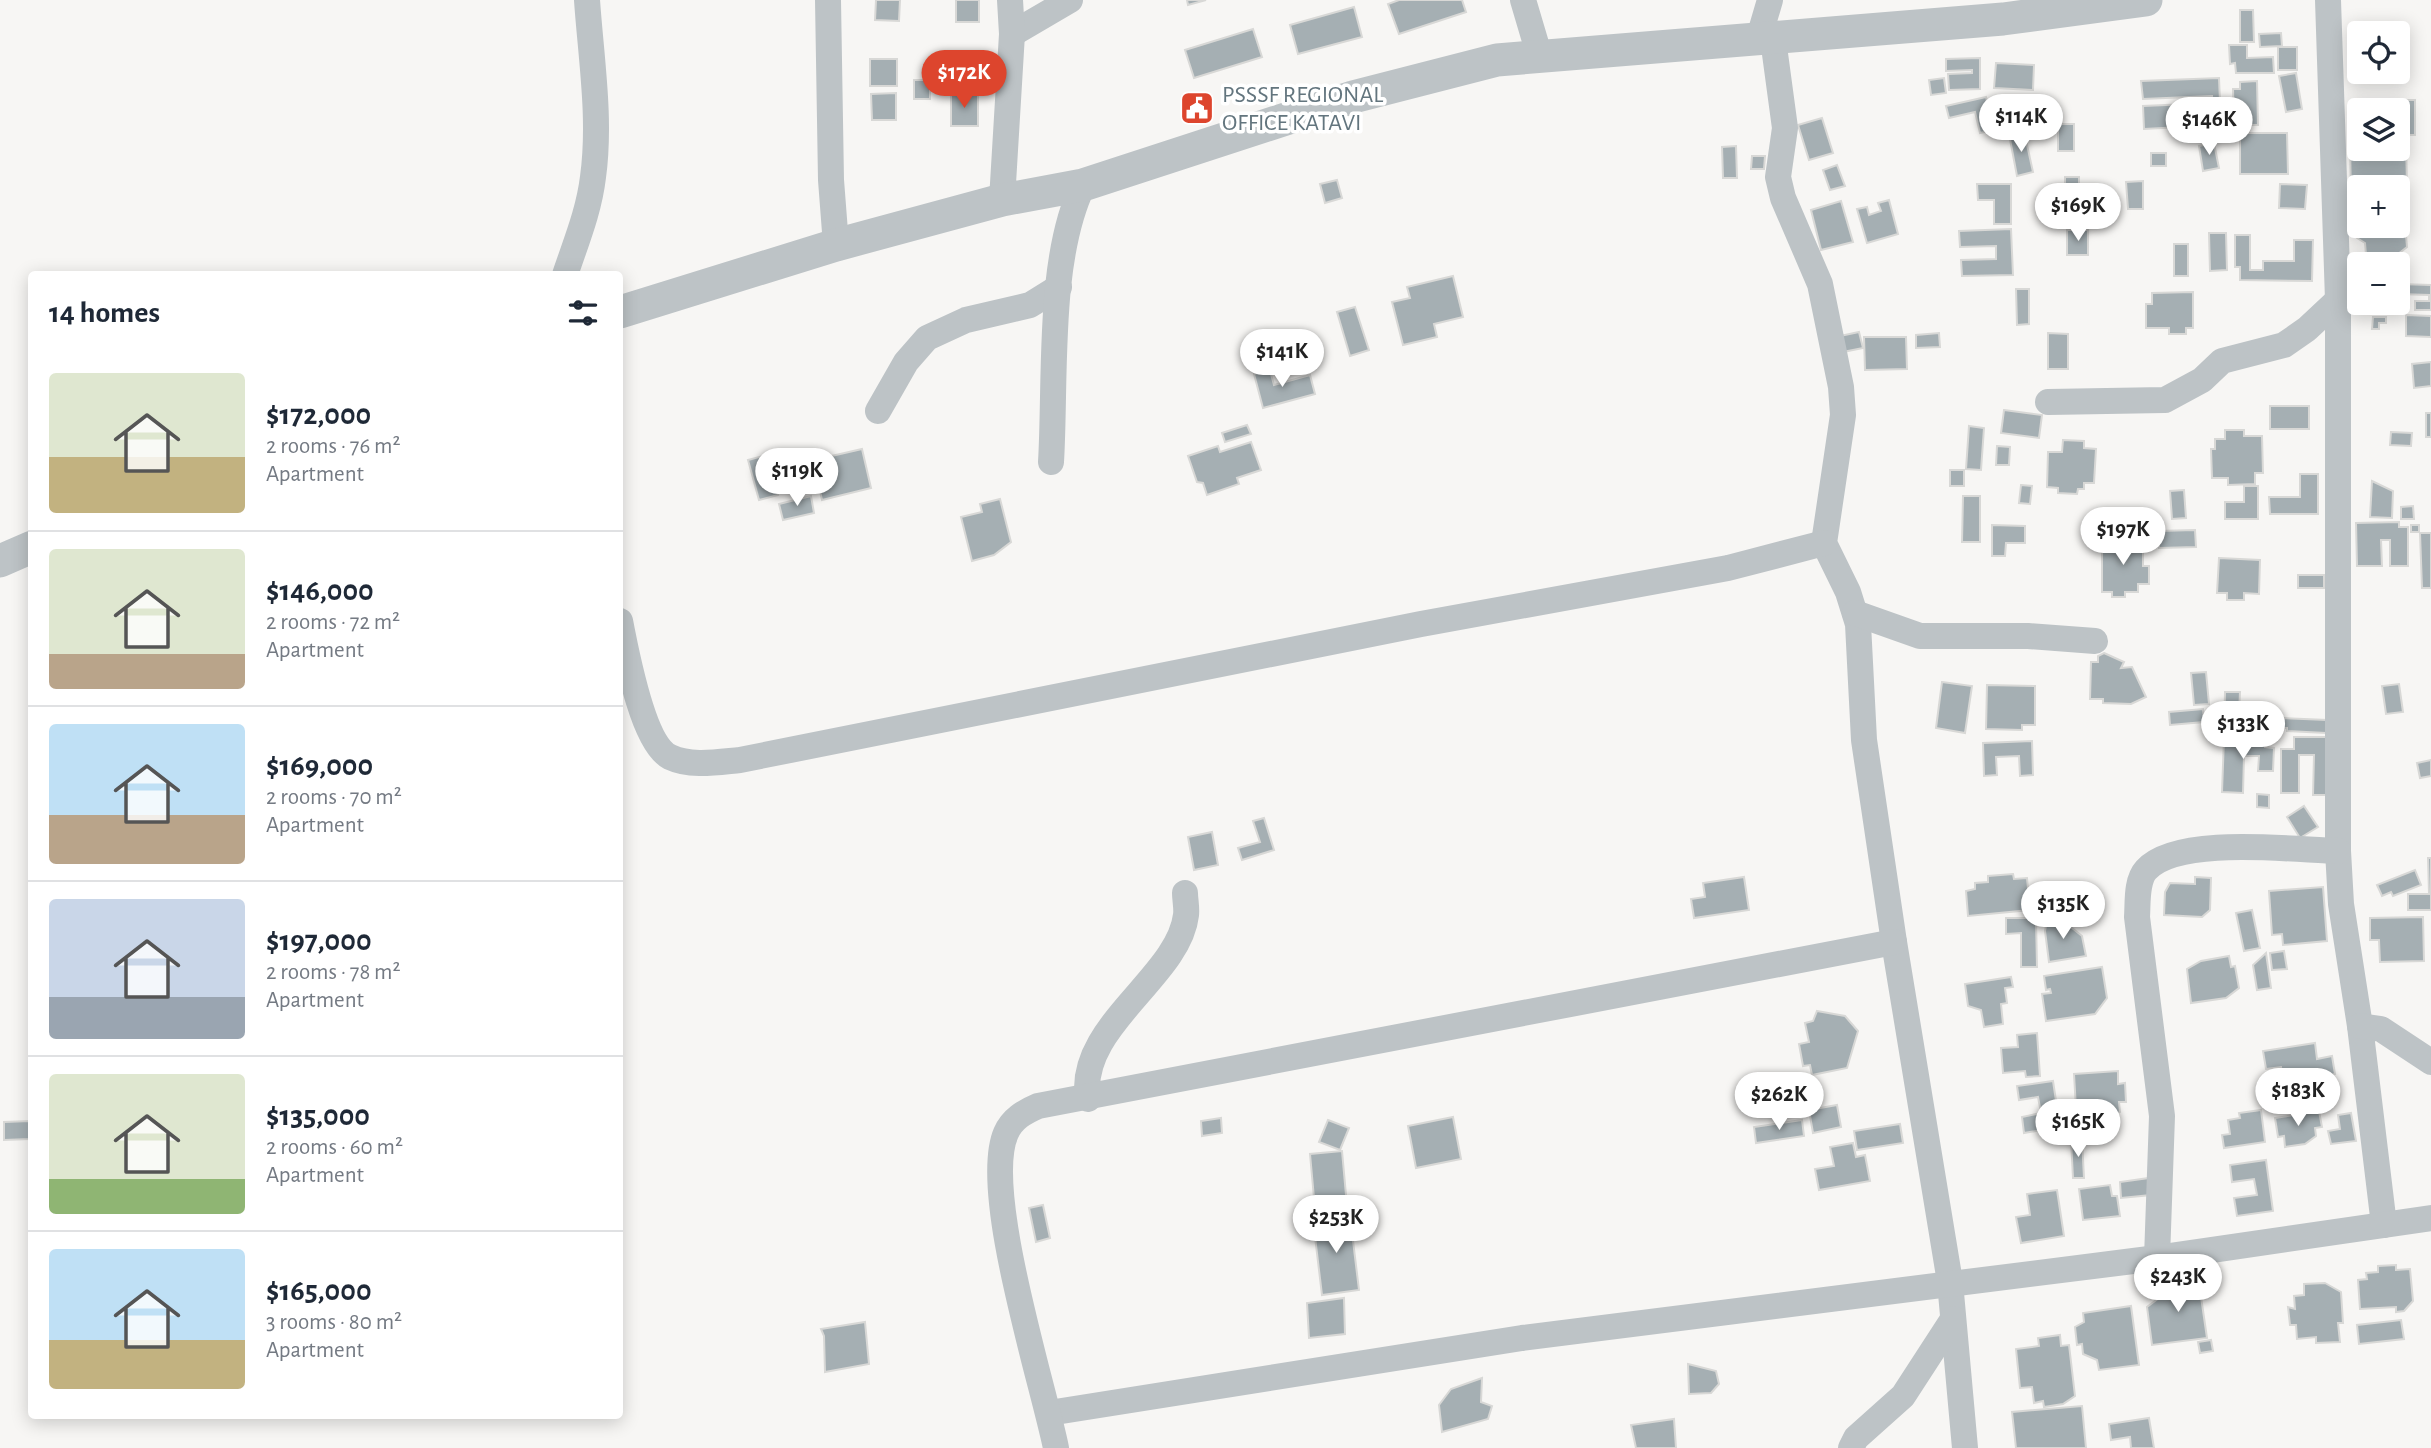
<!DOCTYPE html>
<html lang="en">
<head>
<meta charset="utf-8">
<style>
	body { margin:0; font-family:"Alegreya Sans",sans-serif; background:#f2f2f3; color:#1f2937; height:100vh; display:flex; flex-direction:column; font-size:26px; white-space:nowrap }
	* { box-sizing:border-box; margin:0 }
	p { font-size:23px; color:#747a83 }
	.icon { flex:none; width:38px; height:38px; fill:none; stroke:currentColor; stroke-width:2; stroke-linecap:round; stroke-linejoin:round }
	.map { position:relative; flex:1; overflow:hidden }
	.sheet { position:absolute; left:28px; top:271px; width:595px; height:1148px; display:flex; flex-direction:column; background:#fff; border-radius:7px; box-shadow:0 4px 18px #0003 }
	.sheet>* { flex:none }
	.buttons { position:absolute; left:2347px; top:21px; display:grid; gap:14px }
	.buttons a { display:grid; place-items:center; width:63px; height:63px; border-radius:7px; background:#fff; box-shadow:0 4px 18px #0003; font-size:35px }
	.price { position:absolute; translate:-50% -60px; padding:0 16px; border-radius:24px; background:#fff; color:#222; font-size:23px; line-height:46px; filter:drop-shadow(0 2px 4px #0008) }
	.price::after { content:''; position:absolute; left:50%; top:42px; width:21px; height:16px; margin-left:-10px; background:inherit; clip-path:polygon(0 0,100% 0,50% 100%) }
	.price.on { background:#dd452d; color:#fff }
	ul { padding:0; list-style:none }
	li { display:flex; align-items:center; gap:21px; height:175px; padding:0 21px }
	li+li { border-top:2px solid #e0e1e3 }
	li span { display:grid; place-items:center; flex:none; width:196px; height:140px; border-radius:7px; color:#555 }
	li>.icon { margin-inline-start:auto }
	span .icon { width:84px; height:84px; fill:#fffc; stroke-width:1 }
	li b { font-size:30px }
	h2 { display:flex; justify-content:space-between; align-items:center; height:84px; padding:0 21px; font-size:30px }
	.map>svg:first-child { display:block }
	.building { fill:#a5afb3; stroke:#d8d8d6; stroke-width:2 }
	.lines { fill:none; stroke-linecap:round; stroke-linejoin:round }
	.minor { stroke:#bdc3c6; stroke-width:26 }
	.tertiary { stroke:#bdc3c6; stroke-width:33 }
	.labels { text-anchor:middle; stroke-width:7; stroke-linejoin:round; paint-order:stroke }
	.poi-label { font-size:24px; fill:#63757e; stroke:#fff; text-anchor:start }
</style>
</head>
<body>
<div class="map">
<svg width="2431" height="1448" viewBox="0 0 2431 1448">
	<rect width="100%" height="100%" fill="#f7f6f4"/>
	<g class="building">
		<path d="M876,0H900L899,21L875,20Z"/>
		<rect x="956" y="0" width="23" height="22"/>
		<path d="M1187,0H1206L1188,5Z"/>
		<path d="M1399,0H1462L1466,12L1399,34L1388,4Z"/>
		<path d="M1354,7L1362,37L1298,54L1290,25Z"/>
		<path d="M2240,10H2253L2254,42H2240Z"/>
		<path d="M1253,29L1262,57L1194,78L1185,50Z"/>
		<path d="M2281,33L2282,46L2260,47L2259,34Z"/>
		<path d="M2229,45H2247V58L2273,57L2274,73H2236L2235,63L2230,64Z"/>
		<rect x="2278" y="47" width="19" height="23"/>
		<path d="M977,53L978,85H949V54Z"/>
		<path d="M1980,58V89L1949,90L1948,74L1972,73V70L1946,71V59Z"/>
		<rect x="870" y="59" width="27" height="27"/>
		<path d="M1996,63L2034,65L2033,90L1994,88Z"/>
		<path d="M2296,73L2302,109L2286,112L2279,76Z"/>
		<path d="M1944,78L1946,93L1931,95L1929,80Z"/>
		<path d="M2219,78L2221,125L2144,129L2143,106L2212,103V96L2143,99L2141,81Z"/>
		<rect x="914" y="80" width="16" height="19"/>
		<path d="M2257,81L2258,125H2234L2233,89H2240V82Z"/>
		<path d="M896,93V120H872L871,94Z"/>
		<path d="M951,94L978,95V126H951Z"/>
		<path d="M1986,97L1994,130L1980,133L1975,112L1949,118L1946,106Z"/>
		<path d="M2400,100H2415V135H2398Z"/>
		<path d="M1822,118L1833,153L1809,160L1798,125Z"/>
		<rect x="2058" y="124" width="16" height="27"/>
		<path d="M2024,131L2033,172L2017,176L2009,134Z"/>
		<path d="M2240,133H2287L2288,174H2240Z"/>
		<path d="M2398,140H2406L2407,186L2359,187V199H2351L2350,141H2359V149H2398Z"/>
		<path d="M2214,143L2219,168L2203,171L2199,146Z"/>
		<path d="M1736,146L1737,178H1723L1722,147Z"/>
		<rect x="2151" y="153" width="15" height="13"/>
		<path d="M1752,156H1765L1764,169H1751Z"/>
		<path d="M1837,165L1845,186L1830,190L1823,170Z"/>
		<rect x="2065" y="177" width="14" height="32"/>
		<path d="M1337,180L1342,198L1325,203L1320,184Z"/>
		<path d="M2143,181V209H2128L2126,182Z"/>
		<path d="M1977,184H2011V224H1994V200H1978Z"/>
		<path d="M2280,184L2307,185L2305,209L2279,208Z"/>
		<path d="M1889,200L1898,234L1867,243L1857,209L1867,207L1869,215L1881,211L1878,203Z"/>
		<path d="M1841,201L1853,242L1821,250L1811,210Z"/>
		<path d="M2354,218H2359V226L2405,223L2407,247L2398,254L2366,255L2365,243L2357,238Z"/>
		<path d="M2011,229L2013,275L1962,276L1961,260L1996,259V246L1960,247L1959,231Z"/>
		<rect x="2067" y="230" width="21" height="25"/>
		<path d="M2209,233H2226L2227,270L2210,271Z"/>
		<path d="M2235,235H2250V270H2263V261H2294V240H2313L2312,281L2240,280V267H2235Z"/>
		<rect x="2174" y="244" width="14" height="32"/>
		<path d="M1453,276L1463,317L1434,324L1437,337L1403,345L1392,302L1410,298L1407,287Z"/>
		<path d="M2399,284L2431,285V310H2415V301H2429V295L2399,294Z"/>
		<path d="M2016,289H2029V324L2017,325Z"/>
		<path d="M2193,292V328H2186V334H2169V328H2146V304H2152V293Z"/>
		<path d="M1355,307L1369,350L1350,356L1337,312Z"/>
		<path d="M2406,315L2431,316V337L2406,336Z"/>
		<path d="M2373,317H2386V323H2379V329H2372Z"/>
		<path d="M1859,332L1863,348L1843,352L1840,336Z"/>
		<path d="M1939,333L1940,347L1916,348V335Z"/>
		<path d="M2048,333L2068,334V369H2048Z"/>
		<path d="M1864,337H1906L1907,369L1865,370Z"/>
		<path d="M2431,362V386L2414,388L2412,364Z"/>
		<path d="M1270,370L1274,385L1310,375L1315,394L1263,408L1254,374Z"/>
		<rect x="2270" y="406" width="39" height="23"/>
		<path d="M2004,410L2042,415L2039,438L2001,433Z"/>
		<rect x="2426" y="413" width="5" height="24"/>
		<path d="M1247,425L1251,434L1225,442L1222,433Z"/>
		<path d="M1969,426L1984,428L1981,470L1966,469Z"/>
		<path d="M2225,430H2244V436H2262L2263,473H2255V484L2228,485V478H2212L2211,449H2215V439H2225Z"/>
		<path d="M2391,432L2412,433L2411,446L2390,445Z"/>
		<path d="M2063,440L2084,441V448L2096,449L2094,483H2084V489H2078L2077,494L2058,493V488L2047,487L2048,452H2062Z"/>
		<path d="M1251,442L1261,470L1237,478L1239,484L1207,495L1203,483L1197,482L1188,456L1218,446L1220,452Z"/>
		<path d="M1997,446L2010,447L2009,465H1996Z"/>
		<path d="M862,449L871,488L822,500L820,491L814,489L809,469L816,467L814,460Z"/>
		<path d="M767,455L778,495L759,500L748,460Z"/>
		<rect x="1950" y="470" width="14" height="16"/>
		<path d="M2300,474H2318V514H2270L2269,497H2300Z"/>
		<path d="M2372,481L2393,491L2392,518L2370,517Z"/>
		<path d="M2021,485L2032,486L2030,504L2019,503Z"/>
		<path d="M2244,486H2258V519H2225V502H2244Z"/>
		<path d="M2184,490L2186,518L2172,519L2170,491Z"/>
		<path d="M811,496L814,513L783,520L779,504Z"/>
		<path d="M1963,496H1980V542H1962Z"/>
		<path d="M1000,499L1011,542L994,555L972,561L961,517L982,512L980,504Z"/>
		<path d="M2413,506L2414,519H2401V507Z"/>
		<path d="M2399,522V527H2408V566H2390V540H2381L2382,566H2357L2356,523Z"/>
		<path d="M2123,523V535L2099,536V524Z"/>
		<path d="M1992,525L2025,526V543H2006L2005,556H1992Z"/>
		<rect x="2411" y="525" width="8" height="7"/>
		<path d="M2195,530L2196,547L2159,548L2158,531Z"/>
		<path d="M2420,533H2431V588H2422Z"/>
		<path d="M2102,541H2143V566H2149V584H2138V592H2125V597H2112V592H2102Z"/>
		<path d="M2219,558L2260,560L2259,594L2244,593V600H2227V593H2217Z"/>
		<rect x="2298" y="575" width="26" height="13"/>
		<path d="M2104,653L2124,662L2121,668L2132,667L2146,697L2131,704L2103,703V699H2090L2091,662H2098V656Z"/>
		<path d="M2206,672L2209,704L2194,705L2191,673Z"/>
		<path d="M1942,682L1972,686L1965,733L1936,728Z"/>
		<path d="M2399,684L2403,712L2386,714L2382,686Z"/>
		<path d="M1987,685L2035,686V725H2022V730L1986,729Z"/>
		<path d="M2225,692H2240L2239,714L2273,716V735L2224,733Z"/>
		<path d="M2203,709L2204,722L2170,725L2169,712Z"/>
		<path d="M2281,718L2327,720L2326,733L2287,731V728H2281Z"/>
		<path d="M2294,737H2331L2330,795H2313L2314,755H2299V793H2281V749H2294Z"/>
		<path d="M2224,738L2265,740V747L2274,748L2273,771H2258L2259,756H2244L2243,793L2222,792Z"/>
		<path d="M2032,741L2033,775L2020,776L2019,756L1996,757L1997,775L1984,776L1983,743Z"/>
		<path d="M2431,760V776L2420,778L2417,763Z"/>
		<path d="M2257,794L2269,795V808L2257,807Z"/>
		<path d="M2304,806L2318,827L2300,838L2287,817Z"/>
		<path d="M1264,818L1274,850L1242,860L1238,848L1260,842L1253,821Z"/>
		<path d="M1212,832L1218,865L1194,870L1188,837Z"/>
		<path d="M2428,858H2431V910H2408V894H2429Z"/>
		<path d="M2415,870L2421,885L2393,896L2391,892L2382,896L2377,885Z"/>
		<path d="M2013,874L2014,879L2027,878L2030,910L1968,916L1966,891L1975,889V883L1988,882V876Z"/>
		<path d="M1744,877L1749,910L1694,918L1691,899L1705,897L1703,883Z"/>
		<path d="M2195,877L2211,878L2210,910L2202,917L2164,915L2165,892L2170,883L2195,884Z"/>
		<path d="M2323,887L2327,941L2283,945L2282,934L2272,935L2269,891Z"/>
		<path d="M2252,910L2260,948L2244,951L2236,913Z"/>
		<path d="M2423,917L2424,961L2380,962L2379,940H2370V918Z"/>
		<path d="M2006,918H2036L2037,967H2021V933L2006,934Z"/>
		<path d="M2061,919L2082,936L2086,956L2049,962L2045,931L2047,920Z"/>
		<path d="M2284,951L2287,969L2272,970L2270,953Z"/>
		<path d="M2266,953L2271,988L2257,990L2253,965Z"/>
		<path d="M2229,956L2231,967L2235,966L2239,988L2226,998L2191,1003L2187,969L2201,961Z"/>
		<path d="M2102,967L2107,998L2095,1014L2046,1021L2042,994L2051,993L2050,989L2046,990L2044,976Z"/>
		<path d="M2011,977L2013,987L2005,988L2007,1003L2001,1004L2003,1024L1984,1027L1981,1010L1968,1006L1965,984Z"/>
		<path d="M1817,1011L1845,1016L1858,1031L1847,1068L1812,1075L1810,1065L1803,1066L1799,1044L1809,1042L1805,1023L1813,1021Z"/>
		<path d="M2037,1033L2040,1076L2026,1077L2025,1071L2003,1073L2001,1048L2018,1047L2017,1035Z"/>
		<path d="M2315,1043L2317,1059L2332,1056L2335,1074L2325,1076L2328,1088L2322,1089V1093L2282,1099L2280,1087L2275,1088L2273,1074L2282,1073L2281,1067L2266,1069L2263,1051Z"/>
		<path d="M2118,1071V1084L2125,1083L2126,1102H2119L2120,1112L2110,1117V1124L2077,1126L2074,1074Z"/>
		<path d="M2053,1081L2060,1127L2024,1133L2022,1117L2041,1113L2038,1097L2019,1100L2017,1086Z"/>
		<path d="M1837,1105L1841,1127L1813,1133L1809,1110Z"/>
		<path d="M2261,1110L2265,1142L2224,1148L2222,1135L2230,1134L2228,1120L2240,1118L2239,1113Z"/>
		<path d="M2319,1111L2322,1127L2315,1128L2316,1136L2305,1144L2285,1147L2284,1136L2278,1137L2275,1118Z"/>
		<path d="M2351,1113L2356,1141L2331,1144L2328,1131L2340,1129L2338,1115Z"/>
		<path d="M1453,1117L1461,1159L1416,1168L1408,1126Z"/>
		<path d="M1221,1118L1222,1133L1202,1136L1201,1121Z"/>
		<path d="M1328,1120L1349,1128L1340,1150L1319,1142Z"/>
		<path d="M1802,1120L1804,1136L1756,1143L1754,1127Z"/>
		<path d="M30,1121V1139L4,1140V1122Z"/>
		<path d="M1900,1124L1903,1143L1857,1150L1854,1131Z"/>
		<path d="M2082,1139L2084,1178H2073L2071,1140Z"/>
		<path d="M1853,1143L1856,1157L1865,1155L1870,1181L1819,1190L1815,1169L1834,1166L1830,1147Z"/>
		<path d="M1342,1151L1347,1206L1315,1209L1310,1154Z"/>
		<path d="M2266,1160L2273,1211L2237,1216L2234,1198L2257,1195L2254,1179L2232,1182L2230,1165Z"/>
		<path d="M2149,1178L2151,1195L2121,1198L2120,1182Z"/>
		<path d="M2110,1185L2112,1196H2117L2120,1216L2083,1220L2079,1189Z"/>
		<path d="M2057,1190L2064,1236L2021,1243L2016,1217L2030,1215L2027,1194Z"/>
		<path d="M1043,1205L1050,1238L1036,1242L1029,1208Z"/>
		<path d="M1350,1216L1359,1290L1322,1295L1313,1220Z"/>
		<path d="M2396,1265V1270L2410,1269L2413,1301L2404,1311L2396,1312V1307L2360,1309L2358,1280L2367,1279L2366,1273L2378,1272V1266Z"/>
		<path d="M2198,1276L2207,1338L2152,1345L2147,1307L2172,1288L2170,1280Z"/>
		<path d="M2325,1283L2341,1292L2343,1323H2338L2340,1342L2316,1343V1337L2297,1339L2296,1325H2290L2288,1307L2295,1309L2294,1296L2304,1295V1284Z"/>
		<path d="M1344,1298L1345,1334L1309,1338L1307,1303Z"/>
		<path d="M2131,1306L2139,1365L2099,1370L2097,1360L2083,1354L2082,1344L2077,1345L2075,1327L2084,1322L2083,1313Z"/>
		<path d="M2401,1320L2404,1339L2359,1344L2357,1325Z"/>
		<path d="M865,1322L869,1364L825,1372L824,1336L821,1329Z"/>
		<path d="M2060,1335L2061,1346L2069,1345L2075,1396L2063,1404L2044,1407L2043,1401L2034,1403L2032,1387L2020,1388L2016,1349L2039,1346L2038,1338Z"/>
		<path d="M2211,1340L2213,1351L2200,1353L2198,1342Z"/>
		<path d="M1688,1364L1716,1371L1719,1384L1711,1393L1689,1394Z"/>
		<path d="M1482,1378L1481,1402L1492,1406L1488,1419L1442,1432L1439,1405L1451,1389Z"/>
		<path d="M2082,1406L2086,1448H2016L2012,1412Z"/>
		<path d="M2149,1418L2154,1448H2131L2130,1437L2111,1440L2109,1424Z"/>
		<path d="M1674,1419L1676,1448H1636L1631,1425Z"/>
	</g>
	<g class="lines">
		<g class="minor">
			<path d="M828,0L831,180L836,245"/>
			<path d="M1523,0L1539,54"/>
			<path d="M2328,0L2338,300V851L2341,904L2360,1026L2384,1225"/>
			<path d="M1012,34L1070,0"/>
			<path d="M1773,39L1785,128L1778,177L1783,198L1820,284L1841,387L1843,415L1824,543L1848,592L1858,624L1864,740L1894,942L1950,1282L1965,1448"/>
			<path d="M1758,41L1770,0"/>
			<path d="M1002,200L1012,34L1010,0"/>
			<path d="M565,275C576,242 589,211 593,177C601,119 591,58 587,0"/>
			<path d="M2048,402L2165,400L2202,380L2222,361L2284,345L2307,329L2338,300"/>
			<path d="M878,411L906,362L927,338L966,320L1030,305L1059,287"/>
			<path d="M1051,462C1056,379 1047,260 1083,185"/>
			<path d="M1855,613L1920,636H2028L2095,641"/>
			<path d="M620,621C626,650 642,743 670,757C691,767 718,762 740,760L1421,624L1728,568L1824,543"/>
			<path d="M2360,1026L2381,1029L2431,1062"/>
			<path d="M1088,1099C1076,1027 1179,977 1186,915C1187,908 1185,900 1185,893"/>
			<path d="M2157,1258L2162,1116L2137,917C2138,903 2136,881 2146,870C2177,835 2294,850 2338,851"/>
			<path d="M1049,1413L1522,1338L2157,1258L2431,1218"/>
			<path d="M1056,1448C1042,1380 981,1190 1006,1133C1012,1119 1024,1112 1038,1106L1894,942"/>
			<path d="M1851,1448L1856,1438L1903,1396L1953,1319"/>
		</g>
		<g class="tertiary">
			<path d="M620,312L836,245L1002,200L1083,185L1353,97L1497,60L2003,19L2146,0"/>
			<path d="M0,561L32,547"/>
		</g>
	</g>
	<defs>
		<g id="civic-square" transform="scale(1.75)"><rect x="-9" y="-9" width="18" height="18" rx="4" fill="#dd452d" stroke="#fff"/><path d="M-.6-6.5H3V-4.5H.6V-3L4-1V1h2V6H-6V1h2V-1L-.6-3ZM-1.2 2.5V6h2.4V2.5Z" fill="#fff"/></g>
	</defs>
	<g fill-rule="evenodd">
		<use href="#civic-square" x="1197" y="108"/>
	</g>
	<g class="labels">
		<g class="poi-label">
			<text x="1222" y="102">PSSSF REGIONAL<tspan x="1222" dy="28">OFFICE KATAVI</tspan></text>
		</g>
	</g>
</svg>
<div class="buttons">
<a><svg class="icon" aria-label="locate" viewBox="0 0 24 24"><circle cx="12" cy="12" r="6"/><path d="M12 2v4M12 18v4M2 12h4M18 12h4"/></svg></a>
<a><svg class="icon" aria-label="layers" viewBox="0 0 24 24"><path d="M12 4l9 5-9 5-9-5zM3 14l9 5 9-5"/></svg></a>
<a>+</a>
<a>−</a>
</div>
<b class="price on" style="left:964px;top:110px">$172K</b>
<b class="price" style="left:2021px;top:154px">$114K</b>
<b class="price" style="left:2209px;top:157px">$146K</b>
<b class="price" style="left:2078px;top:243px">$169K</b>
<b class="price" style="left:1282px;top:389px">$141K</b>
<b class="price" style="left:797px;top:508px">$119K</b>
<b class="price" style="left:2123px;top:567px">$197K</b>
<b class="price" style="left:2243px;top:761px">$133K</b>
<b class="price" style="left:2063px;top:941px">$135K</b>
<b class="price" style="left:2298px;top:1128px">$183K</b>
<b class="price" style="left:1779px;top:1132px">$262K</b>
<b class="price" style="left:2078px;top:1159px">$165K</b>
<b class="price" style="left:1336px;top:1255px">$253K</b>
<b class="price" style="left:2178px;top:1314px">$243K</b>
<section class="sheet">
<h2>14 homes<svg class="icon" aria-label="filters" viewBox="0 0 24 24"><path d="M4 7h16M4 17h16"/><circle cx="9" cy="7" r="2"/><circle cx="15" cy="17" r="2"/></svg></h2>
<ul>
<li><span style="background:linear-gradient(#dfe7d0 60%,#c2b280 0)"><svg class="icon" aria-label="home" viewBox="0 0 24 24"><path d="M3 11l9-7 9 7M6 9v11h12V9"/></svg></span><div><b>$172,000</b><p>2 rooms · 76 m²</p><p>Apartment</p></div></li>
<li><span style="background:linear-gradient(#dfe7d0 75%,#b9a48a 0)"><svg class="icon" aria-label="home" viewBox="0 0 24 24"><path d="M3 11l9-7 9 7M6 9v11h12V9"/></svg></span><div><b>$146,000</b><p>2 rooms · 72 m²</p><p>Apartment</p></div></li>
<li><span style="background:linear-gradient(#bfe0f5 65%,#b9a48a 0)"><svg class="icon" aria-label="home" viewBox="0 0 24 24"><path d="M3 11l9-7 9 7M6 9v11h12V9"/></svg></span><div><b>$169,000</b><p>2 rooms · 70 m²</p><p>Apartment</p></div></li>
<li><span style="background:linear-gradient(#c9d6e8 70%,#9aa5b1 0)"><svg class="icon" aria-label="home" viewBox="0 0 24 24"><path d="M3 11l9-7 9 7M6 9v11h12V9"/></svg></span><div><b>$197,000</b><p>2 rooms · 78 m²</p><p>Apartment</p></div></li>
<li><span style="background:linear-gradient(#dfe7d0 75%,#8fb573 0)"><svg class="icon" aria-label="home" viewBox="0 0 24 24"><path d="M3 11l9-7 9 7M6 9v11h12V9"/></svg></span><div><b>$135,000</b><p>2 rooms · 60 m²</p><p>Apartment</p></div></li>
<li><span style="background:linear-gradient(#bfe0f5 65%,#c2b280 0)"><svg class="icon" aria-label="home" viewBox="0 0 24 24"><path d="M3 11l9-7 9 7M6 9v11h12V9"/></svg></span><div><b>$165,000</b><p>3 rooms · 80 m²</p><p>Apartment</p></div></li>
</ul>
</section>
</div>
</body>
</html>
